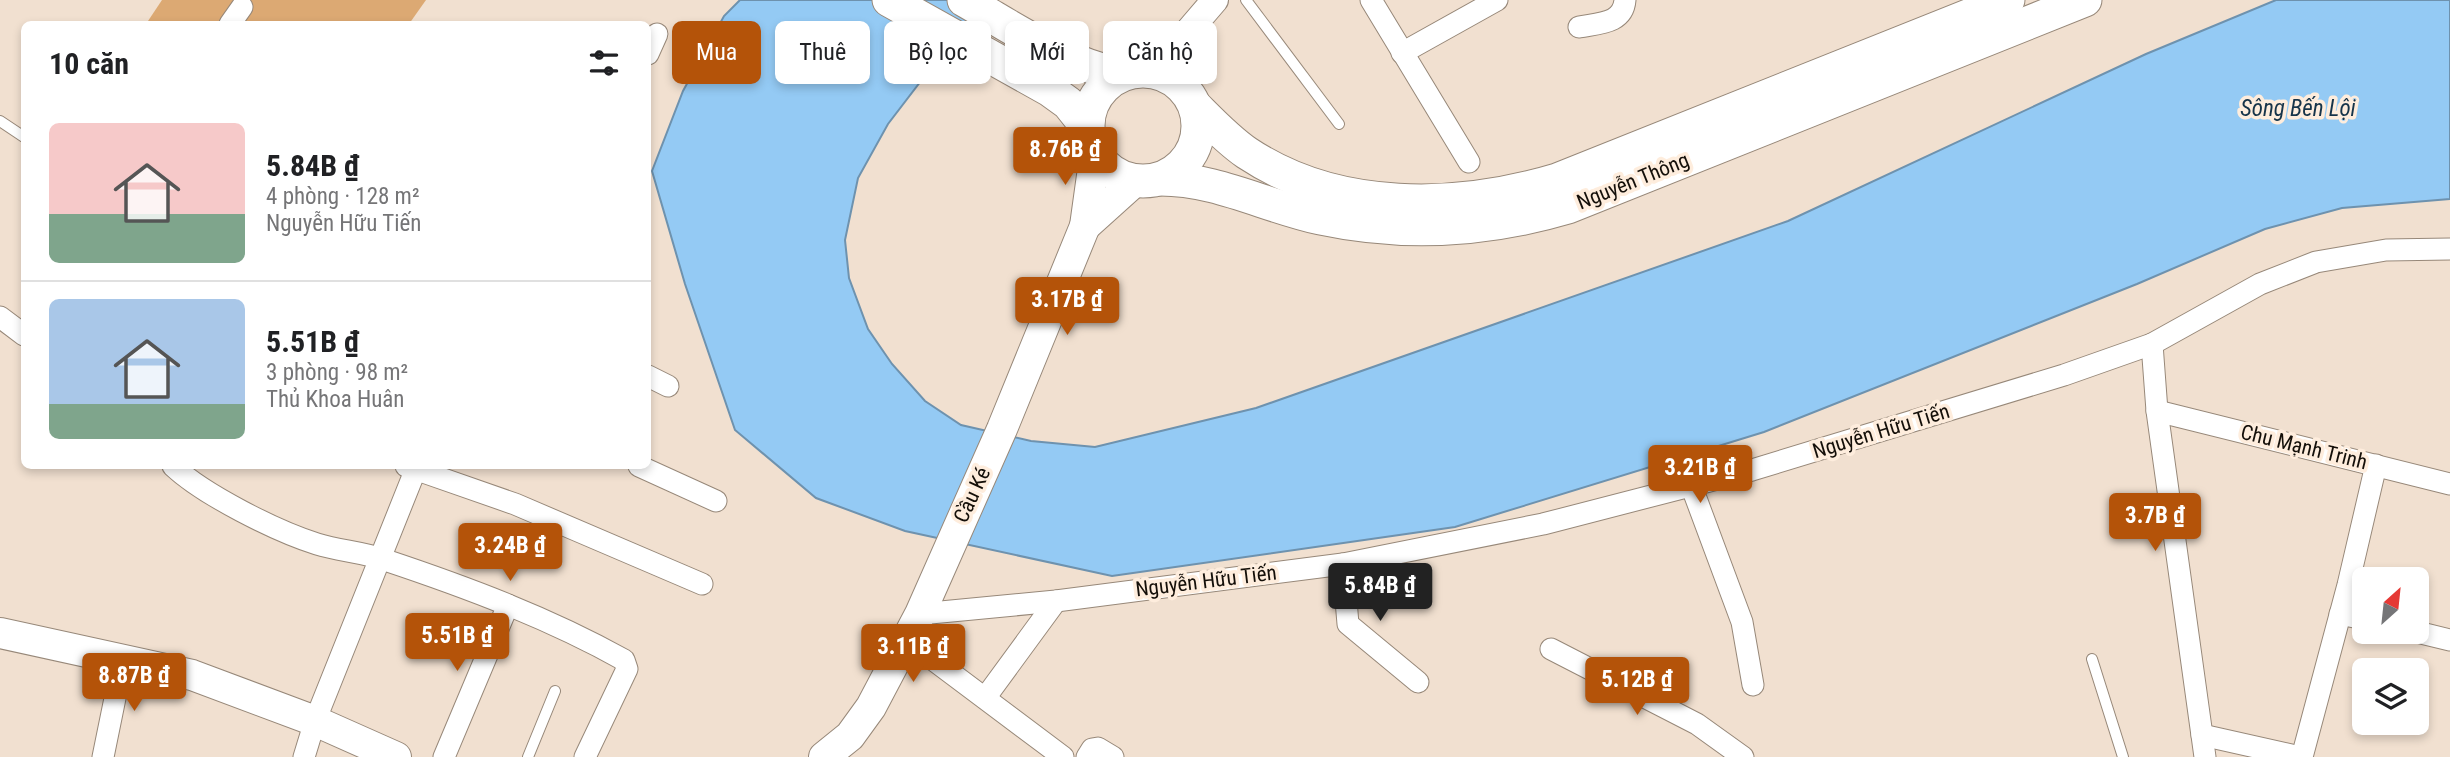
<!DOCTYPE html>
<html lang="vi">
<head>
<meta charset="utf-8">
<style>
	body { margin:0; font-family:"Roboto Condensed",sans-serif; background:#f6f6f6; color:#202124; height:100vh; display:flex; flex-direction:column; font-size:26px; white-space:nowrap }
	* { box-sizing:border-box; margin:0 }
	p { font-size:23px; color:#757577 }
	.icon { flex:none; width:38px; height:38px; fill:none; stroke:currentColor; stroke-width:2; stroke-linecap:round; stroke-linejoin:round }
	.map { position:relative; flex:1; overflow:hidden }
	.details { position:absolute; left:21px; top:21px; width:630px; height:448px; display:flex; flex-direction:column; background:#fff; border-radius:10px; box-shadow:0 4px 10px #0003 }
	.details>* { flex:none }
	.top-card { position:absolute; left:672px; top:21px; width:665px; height:63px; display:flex; gap:14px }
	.needle { width:46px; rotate:27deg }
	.tools { position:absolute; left:2352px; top:567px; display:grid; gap:14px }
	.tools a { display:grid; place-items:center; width:77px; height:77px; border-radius:10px; background:#fff; box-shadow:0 4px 10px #0003; font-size:35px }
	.price { position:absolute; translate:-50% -60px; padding:0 16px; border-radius:7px; background:#b45309; color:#fff; font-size:23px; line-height:46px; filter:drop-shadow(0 2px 4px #0008) }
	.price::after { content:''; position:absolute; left:50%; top:42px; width:21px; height:16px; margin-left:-10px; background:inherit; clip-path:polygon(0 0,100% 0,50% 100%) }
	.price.selected { background:#222; color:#fff }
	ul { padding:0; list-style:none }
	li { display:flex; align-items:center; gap:21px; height:175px; padding:0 28px }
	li+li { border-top:2px solid #e0e0e0 }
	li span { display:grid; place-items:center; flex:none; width:196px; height:140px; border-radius:10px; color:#555 }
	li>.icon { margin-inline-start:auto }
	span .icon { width:84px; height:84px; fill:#fffc; stroke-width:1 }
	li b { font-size:30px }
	h2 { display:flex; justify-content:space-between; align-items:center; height:84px; padding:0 28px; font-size:30px }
	.tag { padding:0 24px; border-radius:10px; background:#fff; box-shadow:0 4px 10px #0003; font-size:24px; line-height:63px }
	.tag.selected { background:#b45309; color:#fff }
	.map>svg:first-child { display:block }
	.green { fill:#dca973 }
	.water { fill:#94caf4; stroke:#6e92ae; stroke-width:2 }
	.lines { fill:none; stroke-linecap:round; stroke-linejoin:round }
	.service-casing { stroke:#978879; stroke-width:12 }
	.minor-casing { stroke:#978879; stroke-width:23 }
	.tertiary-casing { stroke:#978879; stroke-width:28 }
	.secondary-casing { stroke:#978879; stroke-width:32 }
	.primary-casing { stroke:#978879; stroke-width:35 }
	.service { stroke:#fff; stroke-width:10 }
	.minor { stroke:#fff; stroke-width:21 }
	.tertiary { stroke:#fff; stroke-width:26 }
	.secondary { stroke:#fff; stroke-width:30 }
	.primary { stroke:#fff; stroke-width:33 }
	.labels { text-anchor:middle; stroke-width:7; stroke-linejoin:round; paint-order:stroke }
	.street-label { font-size:21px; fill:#140f09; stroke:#feeddd }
	.water-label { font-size:23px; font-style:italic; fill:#16344a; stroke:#feeddd }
</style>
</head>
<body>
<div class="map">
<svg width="2450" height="757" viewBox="0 0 2450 757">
	<rect width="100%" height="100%" fill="#f1e0d0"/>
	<path class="green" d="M162,0H426L409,24H146Z"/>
	<path class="water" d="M740,0H993L934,64L888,124L858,178L845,240L849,278L868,329L892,364L925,401L961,425L1031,441L1095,447L1256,408L1788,221L2146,54L2276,0H2450V199L2342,208L2265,229L2137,284L1764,432L1455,527L1112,576L905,531L816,498L735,430L685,284L652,171L683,91L724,16Z"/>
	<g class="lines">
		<g class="service-casing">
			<g id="service">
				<path d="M1246,0L1339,124"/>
				<path d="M0,121L24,137"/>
				<path d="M2092,659L2123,757"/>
				<path d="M528,757L555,691"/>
			</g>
		</g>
		<g class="minor-casing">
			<g id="minor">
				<path d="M1371,0L1469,162"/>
				<path d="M230,24L242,7"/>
				<path d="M1579,27C1599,23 1623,24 1625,0"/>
				<path d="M1402,53L1497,0"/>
				<path d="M648,54L657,34"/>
				<path d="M0,317L24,335"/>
				<path d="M2152,344L2157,411L2205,757"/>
				<path d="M648,376L668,386"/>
				<path d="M2157,411L2450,484"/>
				<path d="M173,466C204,495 276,531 317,544C339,551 363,552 385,560C466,587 549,618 624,660L627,669L585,757"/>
				<path d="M406,466L515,504L702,584"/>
				<path d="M639,466L716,501"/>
				<path d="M1691,485L1742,622L1753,685"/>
				<path d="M1343,564L1348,624L1418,682"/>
				<path d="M920,614L1056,601L1343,564L1543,524L1752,470L2064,375L2152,344L2260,284L2316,262L2386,250L2450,249"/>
				<path d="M2340,614L2364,619"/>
				<path d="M2417,632L2450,640"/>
				<path d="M907,640L1063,757"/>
				<path d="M1551,649L1697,724L1743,757"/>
				<path d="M985,698L1056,601"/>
				<path d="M2202,735L2300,757"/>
				<path d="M103,757L123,659"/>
				<path d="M304,757L315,721L417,466"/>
				<path d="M444,757L508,605"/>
				<path d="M1087,757L1092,749L1098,748L1113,757"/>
				<path d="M2302,757L2348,585L2376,465"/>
			</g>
		</g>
		<g class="tertiary-casing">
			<path id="tertiary" d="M1164,75L1185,35L1215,0"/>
		</g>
		<g class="secondary-casing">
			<g id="secondary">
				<path d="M1085,226L1135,181"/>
				<path d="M0,633L192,675L315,721L396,757"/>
				<path d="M824,757L850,736L871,707L920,614L1002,429L1085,226L1095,154"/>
			</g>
		</g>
		<g class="primary-casing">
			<g id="primary">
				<path d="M889,0L1050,90L1068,103L1087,127"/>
				<path d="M964,0C1015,29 1063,63 1121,75"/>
				<circle cx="1143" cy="126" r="55"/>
				<path d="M1195,106C1211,122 1228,140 1247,153C1337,213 1457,210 1557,180L2008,0"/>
				<path d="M1160,179C1217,179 1265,206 1320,218C1404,236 1487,231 1568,207L2085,0"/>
			</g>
		</g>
		<use href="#service" class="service"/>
		<use href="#minor" class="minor"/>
		<use href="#tertiary" class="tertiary"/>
		<use href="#secondary" class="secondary"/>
		<use href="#primary" class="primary"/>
	</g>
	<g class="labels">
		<g class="street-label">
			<text transform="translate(1633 181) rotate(-22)" y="7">Nguyễn Thông</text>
			<text transform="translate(1881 431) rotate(-17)" y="7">Nguyễn Hữu Tiến</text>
			<text transform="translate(2304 447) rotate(14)" y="7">Chu Mạnh Trinh</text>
			<text transform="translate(972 495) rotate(-65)" y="7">Cầu Ké</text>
			<text transform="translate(1206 581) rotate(-7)" y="7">Nguyễn Hữu Tiến</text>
		</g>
		<g class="water-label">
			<text x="2298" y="116">Sông Bến Lội</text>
		</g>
	</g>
</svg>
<div class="tools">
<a><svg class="needle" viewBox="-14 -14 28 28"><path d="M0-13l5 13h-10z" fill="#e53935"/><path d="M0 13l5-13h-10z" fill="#757577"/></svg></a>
<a><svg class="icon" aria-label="layers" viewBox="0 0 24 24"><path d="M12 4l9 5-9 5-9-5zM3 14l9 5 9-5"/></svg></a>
</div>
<b class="price" style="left:1065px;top:187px">8.76B ₫</b>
<b class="price" style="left:1067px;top:337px">3.17B ₫</b>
<b class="price" style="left:1700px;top:505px">3.21B ₫</b>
<b class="price" style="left:2155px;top:553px">3.7B ₫</b>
<b class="price" style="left:510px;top:583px">3.24B ₫</b>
<b class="price selected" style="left:1380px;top:623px">5.84B ₫</b>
<b class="price" style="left:457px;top:673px">5.51B ₫</b>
<b class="price" style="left:913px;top:684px">3.11B ₫</b>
<b class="price" style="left:134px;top:713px">8.87B ₫</b>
<b class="price" style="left:1637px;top:717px">5.12B ₫</b>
<div class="top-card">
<a class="tag selected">Mua</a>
<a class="tag">Thuê</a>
<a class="tag">Bộ lọc</a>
<a class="tag">Mới</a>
<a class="tag">Căn hộ</a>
</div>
<section class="details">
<h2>10 căn<svg class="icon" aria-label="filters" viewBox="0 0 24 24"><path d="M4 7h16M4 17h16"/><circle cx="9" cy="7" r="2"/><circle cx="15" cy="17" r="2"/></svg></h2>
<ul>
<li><span style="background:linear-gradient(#f6c9c9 65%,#7fa58c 0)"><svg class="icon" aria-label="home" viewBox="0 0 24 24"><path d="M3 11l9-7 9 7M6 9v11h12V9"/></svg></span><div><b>5.84B ₫</b><p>4 phòng · 128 m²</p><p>Nguyễn Hữu Tiến</p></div></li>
<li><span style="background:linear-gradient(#a9c7e8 75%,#7fa58c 0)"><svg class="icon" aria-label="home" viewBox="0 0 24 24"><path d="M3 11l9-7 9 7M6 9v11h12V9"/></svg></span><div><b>5.51B ₫</b><p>3 phòng · 98 m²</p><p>Thủ Khoa Huân</p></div></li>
</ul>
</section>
</div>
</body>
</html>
